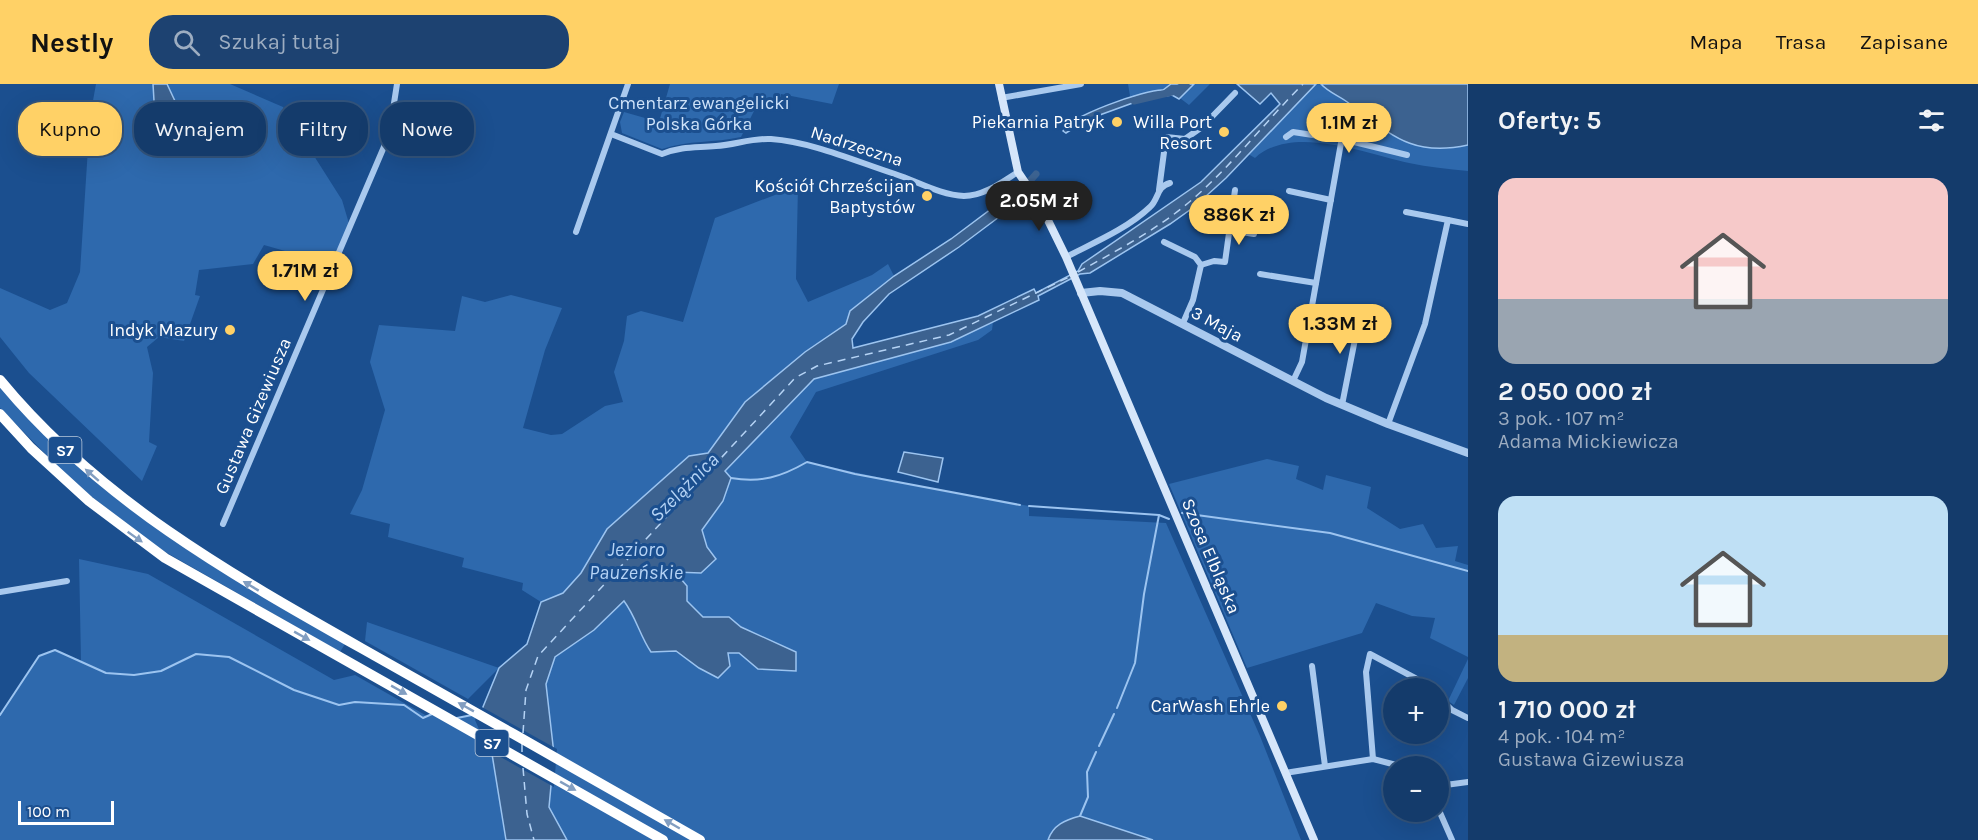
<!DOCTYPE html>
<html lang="pl">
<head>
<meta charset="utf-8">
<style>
	body { margin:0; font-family:Karla,sans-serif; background:#1d4271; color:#f1f3f6; height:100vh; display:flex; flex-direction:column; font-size:22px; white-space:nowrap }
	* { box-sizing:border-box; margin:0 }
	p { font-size:20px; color:#9dadc1 }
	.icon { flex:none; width:33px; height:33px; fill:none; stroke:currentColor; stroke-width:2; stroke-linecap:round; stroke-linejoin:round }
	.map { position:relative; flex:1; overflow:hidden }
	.panel { display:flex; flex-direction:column; background:#143b6b; width:510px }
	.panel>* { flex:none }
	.hud { position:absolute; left:18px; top:18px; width:570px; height:54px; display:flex; gap:12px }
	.controls { position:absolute; left:1383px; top:594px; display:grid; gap:12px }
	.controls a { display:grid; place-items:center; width:66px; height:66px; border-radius:50%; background:#143b6b; box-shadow:0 6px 24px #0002,0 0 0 2px #33557e; font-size:30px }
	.scale { position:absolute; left:18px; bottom:15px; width:96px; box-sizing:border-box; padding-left:6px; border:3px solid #fff; border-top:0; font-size:16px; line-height:21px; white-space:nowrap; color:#fff; -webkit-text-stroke:4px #1b4f8f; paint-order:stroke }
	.price { position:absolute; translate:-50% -51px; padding:0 14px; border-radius:21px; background:#ffd166; color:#111; font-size:20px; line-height:39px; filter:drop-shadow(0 2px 3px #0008) }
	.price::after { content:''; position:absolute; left:50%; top:36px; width:18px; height:14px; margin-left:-9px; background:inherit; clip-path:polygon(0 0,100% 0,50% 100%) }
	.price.on { background:#222; color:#fff }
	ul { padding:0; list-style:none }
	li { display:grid; align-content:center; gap:12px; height:318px; padding:0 30px }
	li span { display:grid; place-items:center; height:186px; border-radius:18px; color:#555 }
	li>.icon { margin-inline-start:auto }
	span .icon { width:108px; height:108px; fill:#fffc; stroke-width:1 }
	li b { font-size:26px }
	h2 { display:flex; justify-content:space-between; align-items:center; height:72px; padding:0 30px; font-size:26px }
	.pill { padding:0 21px; border-radius:24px; background:#143b6b; box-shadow:0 6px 24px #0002,0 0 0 2px #33557e; font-size:21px; line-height:54px }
	.pill.on { background:#ffd166; color:#111 }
	header { display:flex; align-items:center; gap:36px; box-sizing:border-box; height:84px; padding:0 30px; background:#ffd166; color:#111 }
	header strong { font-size:28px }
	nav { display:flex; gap:33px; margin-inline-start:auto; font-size:21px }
	.search { width:420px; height:54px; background:#1d4271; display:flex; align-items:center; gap:15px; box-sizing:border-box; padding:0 21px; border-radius:24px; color:#9dadc1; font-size:22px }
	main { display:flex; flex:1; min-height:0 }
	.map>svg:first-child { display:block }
	.green { fill:#2e69ad }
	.water { fill:#3c6290; stroke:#9cc4f0; stroke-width:1.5 }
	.pier { fill:#1b4f8f }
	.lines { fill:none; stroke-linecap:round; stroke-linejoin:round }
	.stream { stroke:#9cc4f0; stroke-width:2 }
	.canal { stroke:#3c6290; stroke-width:7 }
	.ferry { stroke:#b5d3f5; stroke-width:1.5; stroke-dasharray:8 6; stroke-linecap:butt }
	.minor { stroke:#a9c9ee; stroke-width:6 }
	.tertiary { stroke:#a9c9ee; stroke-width:8 }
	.secondary { stroke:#d6e6fa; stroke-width:8 }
	.motorway { stroke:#fff; stroke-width:10 }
	.oneway { fill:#829ec1 }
	.poi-dot { fill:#ffd166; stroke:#1b4f8f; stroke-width:2 }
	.labels { text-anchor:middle; stroke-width:6; stroke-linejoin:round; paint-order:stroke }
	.shield { fill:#1b4f8f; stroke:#bbcadd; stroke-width:1.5 }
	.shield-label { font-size:16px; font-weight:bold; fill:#fff }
	.park-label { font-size:18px; fill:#cfe3fa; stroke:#1b4f8f }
	.poi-label { font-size:18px; fill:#fff; stroke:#1b4f8f; text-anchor:end }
	.street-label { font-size:18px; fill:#fff; stroke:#1b4f8f }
	.water-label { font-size:20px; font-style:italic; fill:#b5d3f5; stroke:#1b4f8f }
</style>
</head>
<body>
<header>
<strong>Nestly</strong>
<div class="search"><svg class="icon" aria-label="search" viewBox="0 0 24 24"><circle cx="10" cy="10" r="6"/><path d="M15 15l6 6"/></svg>Szukaj tutaj</div>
<nav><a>Mapa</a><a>Trasa</a><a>Zapisane</a></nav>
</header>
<main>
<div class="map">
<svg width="1468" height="756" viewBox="0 0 1468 756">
	<rect width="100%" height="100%" fill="#1b4f8f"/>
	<g class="green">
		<path d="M96,0H230L283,23L342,116L350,143L334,181L264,161L253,180L199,186L195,211L200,212L184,257L159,253L147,263L153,289L149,358L157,362L142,397L29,289L0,253V204L50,226L67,219L80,188L90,33Z"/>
		<path d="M670,0H839L832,20L781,10V22L760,15L741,53C715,59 688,56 662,65L622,49L620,38L624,28L659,38Z"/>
		<path d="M1128,0H1210L1189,21L1172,8L1131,18Z"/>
		<path d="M1300,0H1321L1383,46L1402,56L1445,65L1468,61V87C1448,85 1428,83 1409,79C1364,69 1292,40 1255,74L1243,67Z"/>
		<path d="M798,102L796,195L808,218L872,191L888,180L894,192L850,227L846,240L805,268L745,318L708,369L689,372L607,445L581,489L563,509L541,518L522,506L523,499L462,483L464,474L388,453L390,440L350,430L362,406L385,326L370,278L379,241L455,247L462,212L485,218L511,211L562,224L545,266L523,344L551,351L562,350L605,322L623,318L614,288L624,257L627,232L641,227L683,238L715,134Z"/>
		<path d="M993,238L992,246L978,256L816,308L790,353L807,378L952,409L1029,422V432L1166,439L1260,652L1301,756H567L549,724L554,670L546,600L555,573L594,546L625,517L651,568L676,567L699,584L728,569H739L758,585L796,568L741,543L729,533H703L687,517V502L675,487L707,463L702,446L723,417L724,387L814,295L951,258Z"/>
		<path d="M0,303C103,421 211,484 345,560L340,568L155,462L73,398L0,324Z"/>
		<path d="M1267,375L1299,382L1296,395L1323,406L1326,391L1371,403L1367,424L1400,445L1423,440L1436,464L1458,462L1455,477L1468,481V573L1430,554L1435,534L1412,532L1376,519L1362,549L1247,584L1169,400Z"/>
		<path d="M79,475L148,490L334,596L355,591L427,632L433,630L449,636L480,630L491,664L506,756H0V631L39,572L55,566L81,577Z"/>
		<path d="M367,538L499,584L468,615L365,557Z"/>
		<path d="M1468,575V594L1454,621L1448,617Z"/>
	</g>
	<g class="water">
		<path d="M153,0H167L175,17L211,42L186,48L166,46L150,50L154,17Z"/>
		<path d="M1171,0H1194L1179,15L1172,11L1165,12L1163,8L1086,36L1066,49L1063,47C1067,33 1146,5 1163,6Z"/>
		<path d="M1237,0H1316L1226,94L1194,123L1170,140L1090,189L1080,190L1038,212L1039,216L951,258L814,295L725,387L731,394L723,417L702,446L707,463L716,475L701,489L675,488L687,502V517L703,533H729L741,543L796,568V587L758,585L739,569H728L730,582L718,594L699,584L676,567L651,568C640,552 636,533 624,517L594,546L555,573L546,600L554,670L549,723L567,756H506L491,664L478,635L499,584L527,560L541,518L563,509L581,489L607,445L689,372L708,369L745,318L805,268L846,240L850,227L894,192L951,155L1019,104L1023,111L1003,130L959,163L889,210L863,238L852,255L853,264L978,232L1034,205L1036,209L1078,187L1082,180L1201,98L1280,20L1271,9L1260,20Z"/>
		<path d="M1321,0H1468V61C1413,73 1393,52 1351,21C1342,13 1329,9 1321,0Z"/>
		<path d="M904,368L943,374L938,398L898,388Z"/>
		<path d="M1080,732L1153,756H1048C1053,741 1065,736 1080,732Z"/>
	</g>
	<path class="pier" d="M480,622L557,665L554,703L488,666L475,636Z"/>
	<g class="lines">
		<g class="stream">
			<path d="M731,394C761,399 781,393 807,378L855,390L1020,421"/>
			<path d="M1029,422L1159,431L1169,435"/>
			<path d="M1182,429L1330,449L1468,487"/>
			<path d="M1117,624L1135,579L1144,510L1159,431"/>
			<path d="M0,631L39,572L55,566L106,589L134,591L161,587L196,570L229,573L294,606L339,621L355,618L404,621L423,634L432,630"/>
			<path d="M457,634L472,631"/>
			<path d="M1099,662L1114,630"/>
			<path d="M1080,732L1088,713L1087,688L1096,668"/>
		</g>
		<g class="canal">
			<path d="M1134,17L1172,8L1186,0"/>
			<path d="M1015,114L1036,90"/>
		</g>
		<g class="ferry">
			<path d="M1078,188C1118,166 1160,144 1194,114C1234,79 1266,37 1303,0"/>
			<path d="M523,649L526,606L538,572L795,294L817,282L949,251L1071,192"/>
			<path d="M522,660V670"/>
			<path d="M523,684L527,730L534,756"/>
		</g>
		<g class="minor">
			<path d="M1001,14L1081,0"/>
			<path d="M611,50L662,70C683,62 695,64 716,62C735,61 751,54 771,55C812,58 855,77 895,90C917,97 940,111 964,112C984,112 1002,98 1018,88"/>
			<path d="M1286,53L1293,48L1339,55"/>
			<path d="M1346,56L1407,71"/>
			<path d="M1159,106L1166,53L1185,55L1202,43L1235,9"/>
			<path d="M1289,107L1331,116"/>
			<path d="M1406,128L1448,136"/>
			<path d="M1229,146L1254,150"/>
			<path d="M576,148L628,0"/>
			<path d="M1164,158L1195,173L1201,181L1193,216L1183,239"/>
			<path d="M1066,173C1093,159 1127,145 1150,123C1159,115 1156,103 1170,99"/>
			<path d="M1201,181L1214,177L1225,178L1235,106"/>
			<path d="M1260,190L1316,199"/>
			<path d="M1293,297L1302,278L1341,59"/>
			<path d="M1342,321L1361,225"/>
			<path d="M1388,340L1425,240L1448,136L1468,140"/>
			<path d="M223,440L389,51L397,0"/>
			<path d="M0,508L67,497"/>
			<path d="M1312,582L1325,682"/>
			<path d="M1438,613L1452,626L1468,634"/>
			<path d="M1373,675L1366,588L1370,570L1415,594L1428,604"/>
			<path d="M1285,689L1373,675L1400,682"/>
			<path d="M1438,702L1468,698"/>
			<path d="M1438,724L1452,756"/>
		</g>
		<path class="tertiary" d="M1081,209L1100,207L1122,209L1326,314L1388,340L1468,369"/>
		<path class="secondary" d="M999,0L1018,88L1041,122L1066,173L1314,756"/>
		<g class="motorway">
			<path d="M0,296C102,420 239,495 377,573C485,634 592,694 700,756"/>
			<path d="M0,330L31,364L89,417L165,474L663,756"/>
		</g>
	</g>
	<defs><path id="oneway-solid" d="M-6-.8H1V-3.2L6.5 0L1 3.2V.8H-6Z" transform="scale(1.5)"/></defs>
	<g class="oneway">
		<use href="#oneway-solid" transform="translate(92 391) rotate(-139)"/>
		<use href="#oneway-solid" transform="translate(135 453) rotate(35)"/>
		<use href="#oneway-solid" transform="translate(251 502) rotate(-149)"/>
		<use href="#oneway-solid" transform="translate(302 552) rotate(29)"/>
		<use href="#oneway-solid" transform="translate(399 606) rotate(29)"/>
		<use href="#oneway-solid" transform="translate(466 623) rotate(-151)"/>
		<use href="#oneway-solid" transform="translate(568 702) rotate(29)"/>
		<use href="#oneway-solid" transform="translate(672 740) rotate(-150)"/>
	</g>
	<g class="poi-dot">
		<circle cx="1117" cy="38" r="6"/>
		<circle cx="1224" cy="48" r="6"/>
		<circle cx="927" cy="112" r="6"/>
		<circle cx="230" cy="246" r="6"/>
		<circle cx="1282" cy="622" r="6"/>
	</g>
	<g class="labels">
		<g class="shield">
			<rect x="48.5" y="353" width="33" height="26" rx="4.5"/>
			<rect x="475.5" y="646" width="33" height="26" rx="4.5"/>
		</g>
		<g class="shield-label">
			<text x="65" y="372">S7</text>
			<text x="492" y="665">S7</text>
		</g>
		<g class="park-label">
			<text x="699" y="25">Cmentarz ewangelicki<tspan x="699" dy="21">Polska Górka</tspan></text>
		</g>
		<g class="poi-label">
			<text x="1105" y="44">Piekarnia Patryk</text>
			<text x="1212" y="44">Willa Port<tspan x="1212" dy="21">Resort</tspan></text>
			<text x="915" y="108">Kościół Chrześcijan<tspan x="915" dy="21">Baptystów</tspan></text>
			<text x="218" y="252">Indyk Mazury</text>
			<text x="1270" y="628">CarWash Ehrle</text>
		</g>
		<g class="street-label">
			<text transform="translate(857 62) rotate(18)" y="6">Nadrzeczna</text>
			<text transform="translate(1217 240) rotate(28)" y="6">3 Maja</text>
			<text transform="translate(253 332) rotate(-67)" y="6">Gustawa Gizewiusza</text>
			<text transform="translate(1211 472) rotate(67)" y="6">Szosa Elbląska</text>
		</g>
		<g class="water-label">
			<text transform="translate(684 403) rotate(-45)" y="7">Szelążnica</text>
			<text x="636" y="472">Jezioro<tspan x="636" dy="23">Pauzeńskie</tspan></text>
		</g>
	</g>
</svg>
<div class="controls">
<a>+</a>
<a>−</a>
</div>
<div class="scale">100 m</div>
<b class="price" style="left:1349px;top:70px">1.1M zł</b>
<b class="price on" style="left:1039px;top:148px">2.05M zł</b>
<b class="price" style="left:1239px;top:162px">886K zł</b>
<b class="price" style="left:305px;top:218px">1.71M zł</b>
<b class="price" style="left:1340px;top:271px">1.33M zł</b>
<div class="hud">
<a class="pill on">Kupno</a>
<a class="pill">Wynajem</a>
<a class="pill">Filtry</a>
<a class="pill">Nowe</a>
</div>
</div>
<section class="panel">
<h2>Oferty: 5<svg class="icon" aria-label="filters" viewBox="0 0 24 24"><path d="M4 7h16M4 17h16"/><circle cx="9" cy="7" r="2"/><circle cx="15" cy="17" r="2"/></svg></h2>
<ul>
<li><span style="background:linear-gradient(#f6c9c9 65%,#9aa5b1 0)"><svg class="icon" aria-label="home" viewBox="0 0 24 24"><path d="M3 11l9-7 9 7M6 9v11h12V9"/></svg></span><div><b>2 050 000 zł</b><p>3 pok. · 107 m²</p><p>Adama Mickiewicza</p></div></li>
<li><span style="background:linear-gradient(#bfe0f5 75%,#c2b280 0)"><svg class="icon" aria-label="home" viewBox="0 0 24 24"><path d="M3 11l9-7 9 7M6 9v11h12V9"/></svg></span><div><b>1 710 000 zł</b><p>4 pok. · 104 m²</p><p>Gustawa Gizewiusza</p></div></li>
</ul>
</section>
</main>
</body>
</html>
